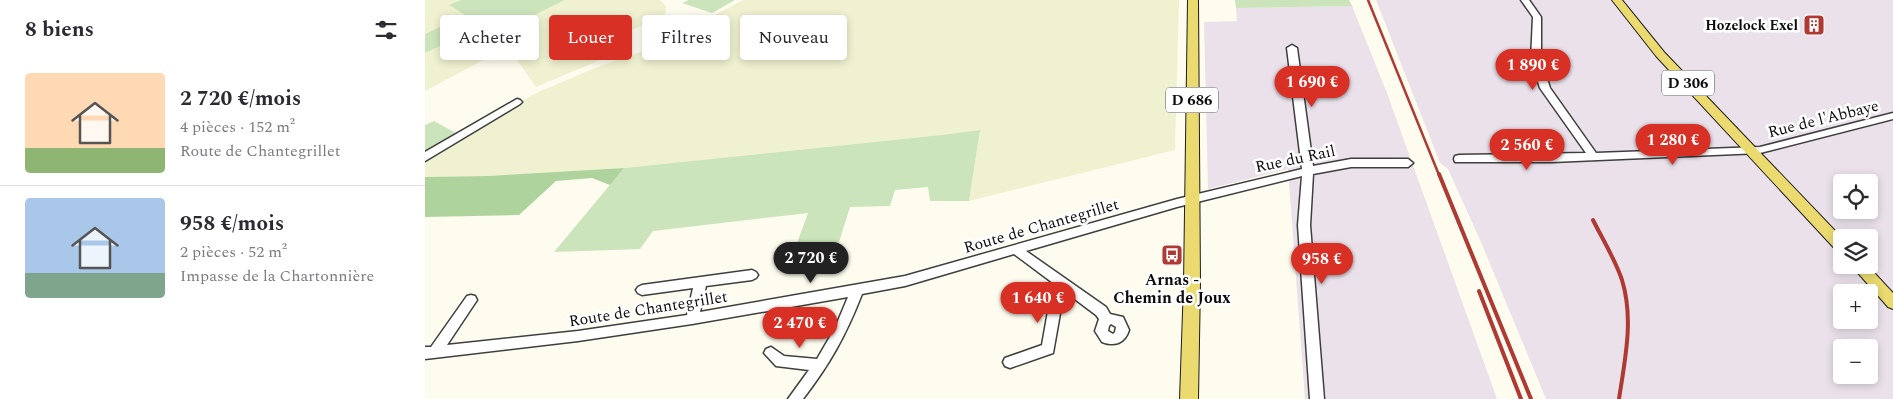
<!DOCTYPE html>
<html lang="fr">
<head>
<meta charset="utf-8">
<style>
	body { margin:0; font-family:Spectral,serif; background:#f7f7f7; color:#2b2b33; height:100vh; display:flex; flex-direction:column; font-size:19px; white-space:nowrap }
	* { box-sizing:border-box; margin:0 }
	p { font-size:16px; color:#7c7c81 }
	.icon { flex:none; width:28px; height:28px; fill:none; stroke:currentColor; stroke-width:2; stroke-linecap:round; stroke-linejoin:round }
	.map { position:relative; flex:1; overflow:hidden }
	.drawer { display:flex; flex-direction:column; background:#fff; width:425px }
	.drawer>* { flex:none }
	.banner { position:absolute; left:15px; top:15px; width:475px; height:45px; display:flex; gap:10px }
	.controls { position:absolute; left:1408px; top:174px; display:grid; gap:10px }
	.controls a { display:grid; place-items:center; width:45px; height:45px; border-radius:5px; background:#fff; box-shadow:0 2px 8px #0003; font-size:25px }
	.price { position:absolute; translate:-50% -42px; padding:0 11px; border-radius:18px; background:#d93025; color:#fff; font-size:16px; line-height:32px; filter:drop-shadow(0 1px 2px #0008) }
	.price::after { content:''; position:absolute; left:50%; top:30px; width:15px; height:11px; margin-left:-8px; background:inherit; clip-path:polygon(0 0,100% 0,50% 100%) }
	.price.selected { background:#222; color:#fff }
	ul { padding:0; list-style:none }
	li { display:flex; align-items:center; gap:15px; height:125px; padding:0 25px }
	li+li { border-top:1px solid #e1e1e2 }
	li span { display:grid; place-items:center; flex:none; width:140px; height:100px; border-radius:5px; color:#555 }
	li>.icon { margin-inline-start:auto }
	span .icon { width:60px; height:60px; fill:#fffc; stroke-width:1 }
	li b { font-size:21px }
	h2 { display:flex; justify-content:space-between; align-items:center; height:60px; padding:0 25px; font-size:21px }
	.chip { padding:0 18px; border-radius:5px; background:#fff; box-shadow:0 2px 8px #0003; font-size:18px; line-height:45px }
	.chip.selected { background:#d93025; color:#fff }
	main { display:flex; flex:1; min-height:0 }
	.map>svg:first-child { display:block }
	.industrial { fill:#eae1ea; fill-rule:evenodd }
	.farmland { fill:#f0f1d0 }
	.green { fill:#cce4bb }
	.forest { fill:#afd39c }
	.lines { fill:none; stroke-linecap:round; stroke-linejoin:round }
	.minor-casing { stroke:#3f3f3f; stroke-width:3 }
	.major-casing { stroke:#1d1d1d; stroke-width:2 }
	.minor { fill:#fff; fill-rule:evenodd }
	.major { fill:#ebda70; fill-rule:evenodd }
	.rail-far1 { stroke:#ae3a33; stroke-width:2.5 }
	.rail { stroke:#ae3a33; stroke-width:4 }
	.labels { text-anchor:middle; stroke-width:5; stroke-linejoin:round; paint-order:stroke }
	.far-poi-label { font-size:14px; font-weight:bold; fill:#0c0c0c; stroke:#fff; text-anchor:end }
	.shield { fill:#fff; stroke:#555; stroke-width:1 }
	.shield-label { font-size:15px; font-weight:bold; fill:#0c0c0c }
	.street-label { font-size:16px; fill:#0c0c0c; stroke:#fff }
	.poi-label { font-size:16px; font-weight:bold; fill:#0c0c0c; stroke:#fff }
</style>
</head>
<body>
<main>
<section class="drawer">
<h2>8 biens<svg class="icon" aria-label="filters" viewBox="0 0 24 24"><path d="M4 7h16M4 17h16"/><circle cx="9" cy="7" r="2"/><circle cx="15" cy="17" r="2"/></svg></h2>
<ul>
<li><span style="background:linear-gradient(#ffd9b3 75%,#8fb573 0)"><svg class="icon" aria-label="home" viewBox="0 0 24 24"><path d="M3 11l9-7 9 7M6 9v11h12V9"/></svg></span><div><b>2 720 €/mois</b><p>4 pièces · 152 m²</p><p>Route de Chantegrillet</p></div></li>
<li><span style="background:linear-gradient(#a9c7e8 75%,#7fa58c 0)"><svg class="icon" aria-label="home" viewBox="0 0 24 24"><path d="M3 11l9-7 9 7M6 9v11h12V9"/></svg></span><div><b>958 €/mois</b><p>2 pièces · 52 m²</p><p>Impasse de la Chartonnière</p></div></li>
</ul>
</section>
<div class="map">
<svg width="1468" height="399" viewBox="0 0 1468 399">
	<rect width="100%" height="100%" fill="#fdfcee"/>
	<g class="industrial">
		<path d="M951,0H1468V399H1121L1056,242L1023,169L1015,163ZM1416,182H1444V210H1416ZM1416,238H1444V265H1416ZM1416,292H1444V320H1416ZM1416,348H1444V375H1416Z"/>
		<path d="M927,6L962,93L1072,399H880L863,169L783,189L779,22L812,21L811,8Z"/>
	</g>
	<g class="farmland">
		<path d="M0,0H36L25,6L41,15L0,34Z"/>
		<path d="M140,0H235L241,6L240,16L170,45L175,60L111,87L73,33Z"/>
		<path d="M318,0H754L750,150L544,201L555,130L516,135L199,168L62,176L0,177V160L111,93L175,66L227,48Z"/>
		<path d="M38,34H61L77,50L0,91V53Z"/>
	</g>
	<g class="green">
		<path d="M36,0H140L73,33L66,39L61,34L38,35L0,53V34L40,15L24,5Z"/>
		<path d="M264,0H310L287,13L257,3Z"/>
		<path d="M810,0H924L927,6L811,8Z"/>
		<path d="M9,121L31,133L0,153V125Z"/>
		<path d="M555,130L544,201H505L503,187L470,190L465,206L425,207L409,258L367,257L383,213L228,231L215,249L129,252L199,168L516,135Z"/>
	</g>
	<path class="forest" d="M199,168L185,185L167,178L131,181L94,215L0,217V177L62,176Z"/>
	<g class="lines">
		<g class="minor-casing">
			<g id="minor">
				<path d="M1096,0H1104L1116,17V60L1125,88L1171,153L1335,147L1468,113V119L1335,153L1127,162H1030L1029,159L1030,156L1034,155L1161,153L1115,88L1106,60L1108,17Z"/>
				<path d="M867,45L872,48L888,166L926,159H983L988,163L983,167H926L888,174L885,225L899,399H885L873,225L877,176L752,207L601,251L681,307L685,314L698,317L704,330C700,343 690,347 677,342L670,331L674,319L671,315L639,291L628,353L585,368L580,366L578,362L580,358L617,345L628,283L589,254L480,286L437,294C421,335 405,364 378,399H363L384,370L351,366L339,353L341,349L346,347L359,356L392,359L410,328L423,297L267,324L153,341L0,359V347H6L42,296L46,295L50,296L52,300L22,345L153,331L262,315L268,288L217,295L213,293L211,290L213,287L217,285L327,270L331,272L333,275L331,278L327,280L281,286L275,312L480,276L752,199L877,169L862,48ZM686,324L691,327L690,332L688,334L683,331L684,326Z"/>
				<path d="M92,99L95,100L97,102L95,104L0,161V152Z"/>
			</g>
		</g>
		<g class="major-casing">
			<g id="major">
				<path d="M763,0H773L775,283L773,399H755L759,283Z"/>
				<path d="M1187,0H1197L1239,52L1417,238L1416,251L1411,250L1231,56Z"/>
				<path d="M1426,265H1442L1468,293V309L1463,307Z"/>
			</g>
		</g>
		<use href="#minor" class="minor"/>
		<use href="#major" class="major"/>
		<path class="rail-far1" d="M943,0L1014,175"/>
		<g class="rail">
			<path d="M1014,174L1106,399"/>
			<path d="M1168,220C1178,240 1190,259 1197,280C1209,319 1200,359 1194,399"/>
			<path d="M1054,291L1096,399"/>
		</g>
	</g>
	<defs>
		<g id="building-square" transform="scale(1.125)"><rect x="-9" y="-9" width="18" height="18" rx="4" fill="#ae3a33" stroke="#fff"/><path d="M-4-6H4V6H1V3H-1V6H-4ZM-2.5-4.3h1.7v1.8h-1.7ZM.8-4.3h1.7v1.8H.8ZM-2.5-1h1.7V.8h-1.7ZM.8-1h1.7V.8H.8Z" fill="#fff"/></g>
		<g id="bus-square" transform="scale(1.125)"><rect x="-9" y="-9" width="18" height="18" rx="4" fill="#ae3a33" stroke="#fff"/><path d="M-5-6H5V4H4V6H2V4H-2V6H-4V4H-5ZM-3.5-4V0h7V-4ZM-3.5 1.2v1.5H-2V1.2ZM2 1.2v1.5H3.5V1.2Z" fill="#fff"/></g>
	</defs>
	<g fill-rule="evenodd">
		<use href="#building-square" x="1389" y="25"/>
		<use href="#bus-square" x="747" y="255"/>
	</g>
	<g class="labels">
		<g class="far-poi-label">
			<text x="1373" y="30">Hozelock Exel</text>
		</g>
		<g class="shield">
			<rect x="1237" y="70.5" width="52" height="25" rx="4"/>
			<rect x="741" y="87.5" width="52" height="25" rx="4"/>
		</g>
		<g class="shield-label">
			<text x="1263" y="88">D 306</text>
			<text x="767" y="105">D 686</text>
		</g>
		<g class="street-label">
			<text transform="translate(1398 118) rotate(-14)" y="6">Rue de l'Abbaye</text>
			<text transform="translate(870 158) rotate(-12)" y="6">Rue du Rail</text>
			<text transform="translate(616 225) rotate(-16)" y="6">Route de Chantegrillet</text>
			<text transform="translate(223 308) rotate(-9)" y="6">Route de Chantegrillet</text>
		</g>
		<g class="poi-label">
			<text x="747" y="285">Arnas -<tspan x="747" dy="18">Chemin de Joux</tspan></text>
		</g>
	</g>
</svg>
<div class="controls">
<a><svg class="icon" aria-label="locate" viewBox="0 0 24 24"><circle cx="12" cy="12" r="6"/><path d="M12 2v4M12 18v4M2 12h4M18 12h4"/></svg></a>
<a><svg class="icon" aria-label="layers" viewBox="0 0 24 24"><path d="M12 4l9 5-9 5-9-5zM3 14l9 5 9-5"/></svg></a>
<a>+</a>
<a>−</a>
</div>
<b class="price" style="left:1108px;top:91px">1 890 €</b>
<b class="price" style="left:887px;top:108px">1 690 €</b>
<b class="price" style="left:1248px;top:166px">1 280 €</b>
<b class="price" style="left:1102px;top:171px">2 560 €</b>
<b class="price selected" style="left:386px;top:284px">2 720 €</b>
<b class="price" style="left:897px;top:285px">958 €</b>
<b class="price" style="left:613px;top:324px">1 640 €</b>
<b class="price" style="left:375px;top:349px">2 470 €</b>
<div class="banner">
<a class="chip">Acheter</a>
<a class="chip selected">Louer</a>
<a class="chip">Filtres</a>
<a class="chip">Nouveau</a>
</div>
</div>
</main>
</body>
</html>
